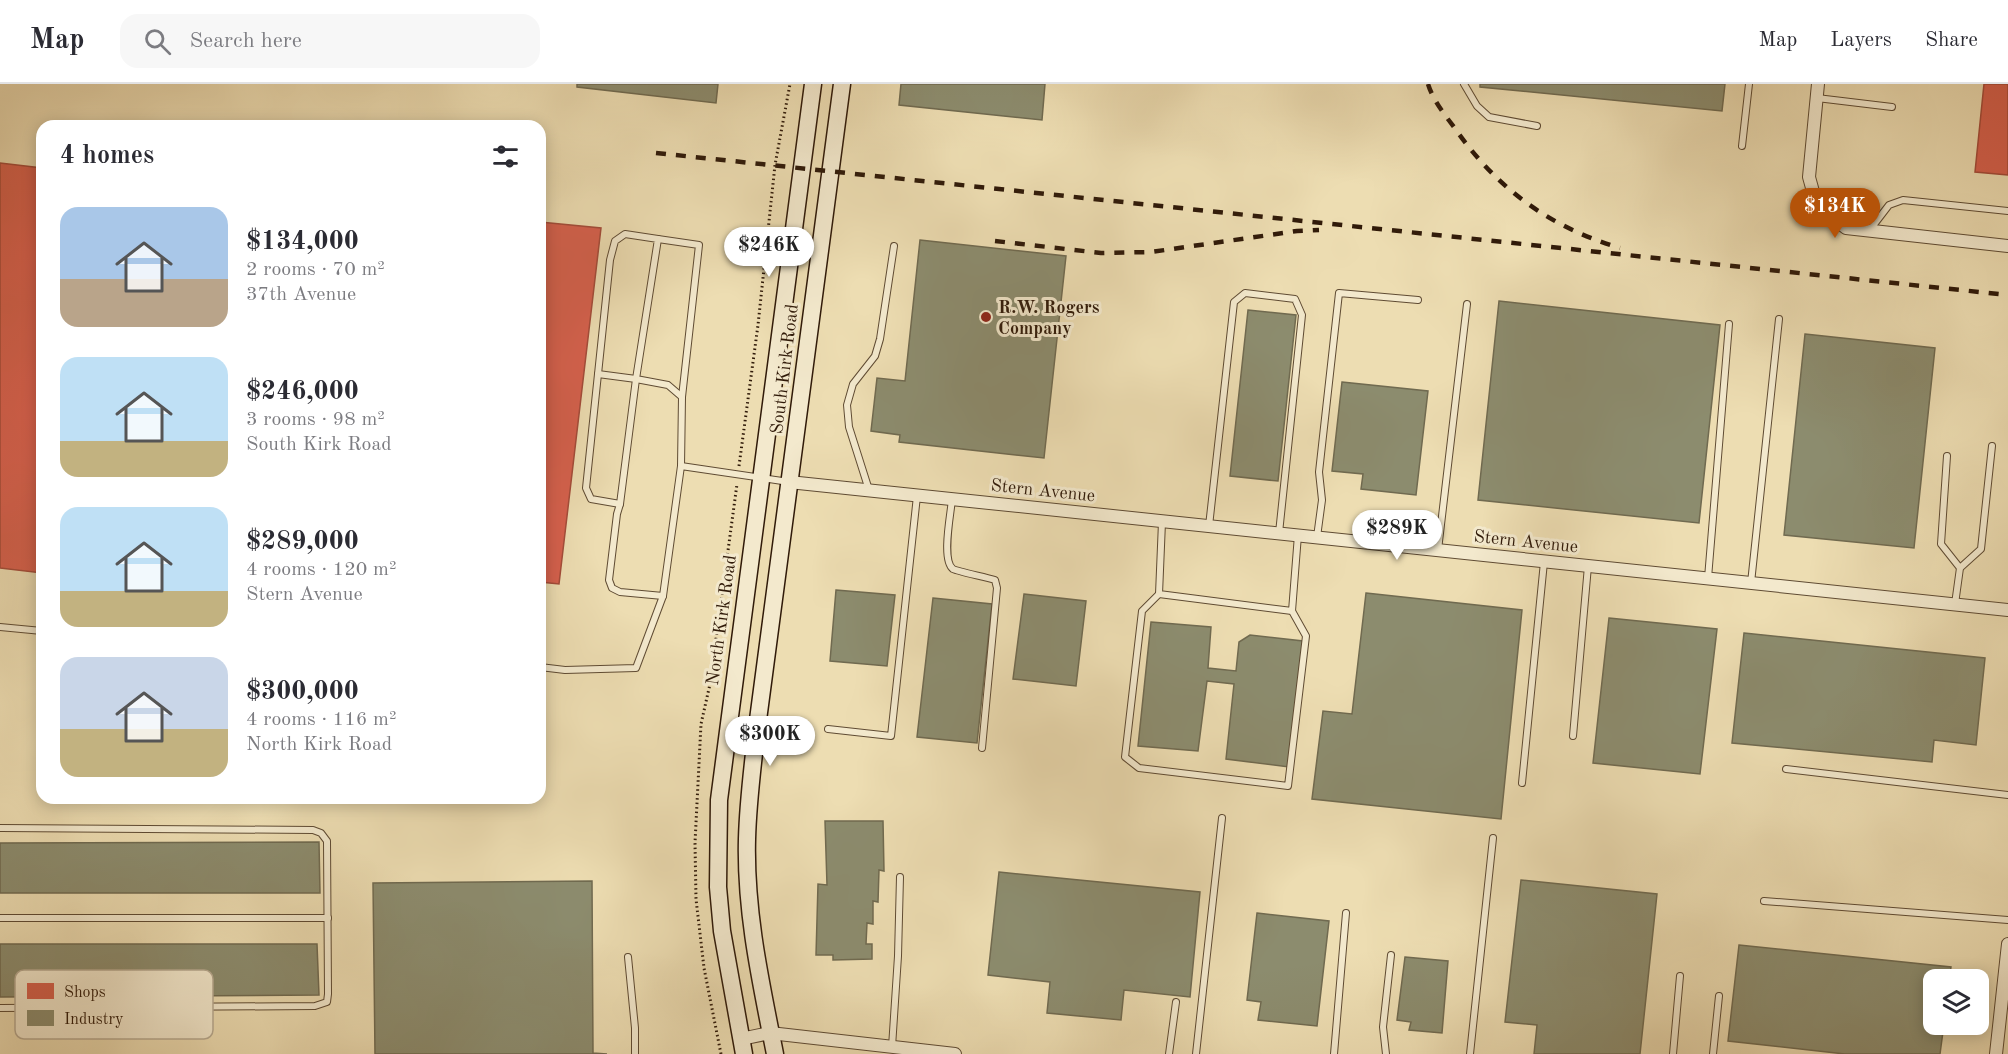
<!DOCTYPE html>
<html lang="en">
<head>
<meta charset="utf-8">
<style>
	body { margin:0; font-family:"Old Standard TT",serif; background:#f7f7f7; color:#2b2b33; height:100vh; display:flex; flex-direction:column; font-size:22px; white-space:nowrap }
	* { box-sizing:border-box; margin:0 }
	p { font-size:20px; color:#7c7c81 }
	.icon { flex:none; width:33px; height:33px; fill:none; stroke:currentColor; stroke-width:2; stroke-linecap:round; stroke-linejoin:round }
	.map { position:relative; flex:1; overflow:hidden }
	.drawer { position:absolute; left:36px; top:36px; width:510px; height:684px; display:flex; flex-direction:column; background:#fff; border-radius:18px; box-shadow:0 3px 15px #0003 }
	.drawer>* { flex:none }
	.controls { position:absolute; left:1923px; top:885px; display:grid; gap:12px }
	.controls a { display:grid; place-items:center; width:66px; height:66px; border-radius:12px; background:#fff; box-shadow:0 3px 15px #0003; font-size:30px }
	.price { position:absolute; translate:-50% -51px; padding:0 14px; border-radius:21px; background:#fff; color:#222; font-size:20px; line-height:39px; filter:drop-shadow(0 2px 3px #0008) }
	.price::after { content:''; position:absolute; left:50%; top:36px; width:18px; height:14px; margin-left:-9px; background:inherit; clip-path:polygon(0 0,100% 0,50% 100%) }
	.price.current { background:#b45309; color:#fff }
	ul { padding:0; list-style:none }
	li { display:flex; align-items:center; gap:18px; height:150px; padding:0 24px }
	li span { display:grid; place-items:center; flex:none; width:168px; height:120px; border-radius:18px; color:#555 }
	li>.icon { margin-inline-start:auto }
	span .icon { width:72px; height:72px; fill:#fffc; stroke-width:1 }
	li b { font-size:26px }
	h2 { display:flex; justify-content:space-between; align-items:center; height:72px; padding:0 24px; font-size:26px }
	header { display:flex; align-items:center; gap:36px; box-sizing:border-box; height:84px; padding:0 30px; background:#fff; border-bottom:2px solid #e1e1e2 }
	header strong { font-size:28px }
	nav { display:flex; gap:33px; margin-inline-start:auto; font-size:21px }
	.search { width:420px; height:54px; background:#f7f7f7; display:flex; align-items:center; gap:15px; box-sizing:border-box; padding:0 21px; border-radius:18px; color:#7c7c81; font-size:22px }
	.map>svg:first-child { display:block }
	.shops { fill:#d6604d; stroke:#a44b39; stroke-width:1.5 }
	.industry { fill:#8c8c6e; stroke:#706a50; stroke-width:1.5 }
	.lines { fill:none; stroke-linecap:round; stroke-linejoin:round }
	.service-casing { stroke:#5f4b33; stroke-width:8 }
	.minor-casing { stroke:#5f4b33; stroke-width:14 }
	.secondary-casing { stroke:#301a09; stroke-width:19 }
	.path { stroke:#301a09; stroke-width:3; stroke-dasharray:1.5 3; stroke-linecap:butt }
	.service { stroke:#f3e9cd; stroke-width:6 }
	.minor { stroke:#f3e9cd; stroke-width:12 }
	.secondary { stroke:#f3e9cd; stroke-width:16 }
	.rail { stroke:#301a09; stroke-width:4.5; stroke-dasharray:10 10; stroke-linecap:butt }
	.poi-dot { fill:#8f2418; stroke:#f3e9cd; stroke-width:2 }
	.labels { text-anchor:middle; stroke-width:6; stroke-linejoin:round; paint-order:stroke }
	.poi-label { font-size:18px; font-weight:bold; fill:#301a09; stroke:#f3e9cd; text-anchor:start }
	.street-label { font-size:18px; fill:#301a09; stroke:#f3e9cd }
	.key { fill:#f3e9cd; stroke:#b8ab92; stroke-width:1.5 }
	.key-label { font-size:16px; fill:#301a09 }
</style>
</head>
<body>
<header>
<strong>Map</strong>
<div class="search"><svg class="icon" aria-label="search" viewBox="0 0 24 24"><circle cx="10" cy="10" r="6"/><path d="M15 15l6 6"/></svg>Search here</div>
<nav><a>Map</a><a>Layers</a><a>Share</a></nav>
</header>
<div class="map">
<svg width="2008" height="970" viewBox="0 0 2008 970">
	<rect width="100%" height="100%" fill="#edddb2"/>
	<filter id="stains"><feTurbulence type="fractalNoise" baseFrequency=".00333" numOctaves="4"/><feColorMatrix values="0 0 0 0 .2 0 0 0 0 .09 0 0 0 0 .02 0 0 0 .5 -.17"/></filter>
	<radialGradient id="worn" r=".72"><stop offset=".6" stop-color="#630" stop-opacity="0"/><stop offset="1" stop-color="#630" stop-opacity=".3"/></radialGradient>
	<g class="shops">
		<path d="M1984,0H2008V91L1975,88Z"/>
		<path d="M0,79L42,84V489L0,484Z"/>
		<path d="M540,138L601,144L559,500L540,498Z"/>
	</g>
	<g class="industry">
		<path d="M577,0H718L716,19L577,3Z"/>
		<path d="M901,0H1045L1042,36L899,21Z"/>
		<path d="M1480,0H1725L1722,27L1480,3Z"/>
		<path d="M920,156L1066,172L1044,374L899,358L900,351L871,347L877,294L905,297Z"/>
		<path d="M1499,217L1720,241L1699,439L1478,416Z"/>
		<path d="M1248,226L1296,231L1278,397L1230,392Z"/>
		<path d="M1805,250L1935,264L1914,464L1784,451Z"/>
		<path d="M1342,298L1428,307L1416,411L1361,405L1363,390L1332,387Z"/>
		<path d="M836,506L895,511L887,582L830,577Z"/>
		<path d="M1366,509L1522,526L1501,735L1312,715L1323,627L1352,630Z"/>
		<path d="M1024,510L1086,517L1076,602L1013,595Z"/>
		<path d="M933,514L992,520L977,659L917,653Z"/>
		<path d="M1609,534L1717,545L1700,690L1593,679Z"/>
		<path d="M1151,538L1211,543L1208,584L1236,587L1239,558L1250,551L1303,557L1289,683L1226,675L1234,600L1207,597L1198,667L1138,662Z"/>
		<path d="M1744,549L1985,574L1976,661L1934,656L1932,678L1732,659Z"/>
		<path d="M825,737H883L884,787L879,786L878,818L873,817V840L867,839L866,860H872V875L833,876V871H816L818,800L827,801Z"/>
		<path d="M319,758L320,809H0V759Z"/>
		<path d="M999,788L1200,808L1190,913L1124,906L1121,936L1047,929L1050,898L988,891Z"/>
		<path d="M1521,796L1657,810L1640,970H1534L1537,941L1505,938Z"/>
		<path d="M592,797L593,969L607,970H375L373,799Z"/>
		<path d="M1257,829L1329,837L1317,942L1258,936L1261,918L1247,916Z"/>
		<path d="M0,860H317L319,911L0,913Z"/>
		<path d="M1739,861L1951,883L1949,896H1934V940H1944L1940,970H1845L1728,957Z"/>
		<path d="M1405,873L1448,877L1442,949L1409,946L1411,938L1397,936Z"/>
	</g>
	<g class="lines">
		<g class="service-casing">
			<g id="service">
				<path d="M1464,0L1477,22L1489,33L1537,42"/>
				<path d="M1817,14L1892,23"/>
				<path d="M1742,62L1749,0"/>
				<path d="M1869,147L1889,121L1903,116L2008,127"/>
				<path d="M658,155L699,161L682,313"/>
				<path d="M598,290L636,295L620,420"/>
				<path d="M1947,372L1941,460L1960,484"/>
				<path d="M869,406L849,343L847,321L853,300L875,272L880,255L894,162"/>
				<path d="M952,415C951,429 941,476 953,485C959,488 986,493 995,496L997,504L982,664"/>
				<path d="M1162,438L1159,510L1292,527L1298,451"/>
				<path d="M1209,442L1234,218L1245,209L1295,215L1302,231L1279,449"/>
				<path d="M1317,453L1322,416L1319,388L1339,209L1418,216"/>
				<path d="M1438,466L1467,220"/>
				<path d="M1708,494L1729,240"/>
				<path d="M1751,499L1779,235"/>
				<path d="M1159,510L1142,527L1125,673L1139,684L1288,702L1306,552L1292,527"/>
				<path d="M663,512L620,508L612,504L609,496L617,430L620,420L591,415L586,404L610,176L615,157L625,150L658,155L636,295L668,301L682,313L681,382"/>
				<path d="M1955,520L1960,484L1981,465L1992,362"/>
				<path d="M0,543L42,547"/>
				<path d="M540,583L565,586L636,584L663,512L681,382L789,398"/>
				<path d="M828,645L891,652L917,412"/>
				<path d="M1573,652L1588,482"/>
				<path d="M1786,685L2008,711"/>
				<path d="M1522,699L1544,478"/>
				<path d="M0,744L313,746L321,749L327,757L328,910L327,918L315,922L0,924"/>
				<path d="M1764,817L2008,836"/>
				<path d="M0,834H328"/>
				<path d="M628,873L635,944V970"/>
				<path d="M892,963L898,872L900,793"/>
				<path d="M1169,970L1176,918"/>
				<path d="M1196,970L1222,734"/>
				<path d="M1334,970L1346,829"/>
				<path d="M1386,970L1383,943L1391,871"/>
				<path d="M1470,970L1493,754"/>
				<path d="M1673,970L1680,892"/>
				<path d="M1713,970L1719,912"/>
			</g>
		</g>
		<g class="minor-casing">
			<g id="minor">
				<path d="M1818,0L1809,93L1817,122L1846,144L2008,162"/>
				<path d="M789,398L2008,526"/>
				<path d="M741,955L770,949L955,970"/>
				<path d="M1996,970L2008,860"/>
			</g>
		</g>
		<g class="secondary-casing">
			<g id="secondary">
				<path d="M744,970L722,847L718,803L719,716L813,0"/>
				<path d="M775,970C761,899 745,828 747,755C748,716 753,676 758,636L842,0"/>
			</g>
		</g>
		<g class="path">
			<path d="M739,382L758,241L775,81L790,0"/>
			<path d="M721,970L704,884L696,815L695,759L701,640L710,600L737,400"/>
		</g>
		<use href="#service" class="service"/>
		<use href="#minor" class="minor"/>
		<use href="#secondary" class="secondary"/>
		<g class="rail">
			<path d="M1428,0C1433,16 1444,30 1454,43C1496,104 1549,143 1620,164"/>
			<path d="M656,69L2008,211"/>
			<path d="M995,157L1101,169L1151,168L1297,147L1319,146"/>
		</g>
	</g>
	<circle class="poi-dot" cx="986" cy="233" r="6"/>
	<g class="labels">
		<g class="poi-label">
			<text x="998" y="229">R.W. Rogers<tspan x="998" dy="21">Company</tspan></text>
		</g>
		<g class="street-label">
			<text transform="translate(784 285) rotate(-83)" y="6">South Kirk Road</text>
			<text transform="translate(1043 406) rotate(6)" y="6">Stern Avenue</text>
			<text transform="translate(1526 457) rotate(6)" y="6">Stern Avenue</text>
			<text transform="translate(721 536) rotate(-82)" y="6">North Kirk Road</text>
		</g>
	</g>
	<rect x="15" y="886" width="198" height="69" rx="9" class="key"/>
	<rect x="27" y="899" width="27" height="16" fill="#d6604d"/>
	<rect x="27" y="926" width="27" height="16" fill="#8c8c6e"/>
	<g class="key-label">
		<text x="64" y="913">Shops</text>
		<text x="64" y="940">Industry</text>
	</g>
	<rect width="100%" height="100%" filter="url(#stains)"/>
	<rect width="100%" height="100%" fill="url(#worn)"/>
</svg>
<div class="controls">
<a><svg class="icon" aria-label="layers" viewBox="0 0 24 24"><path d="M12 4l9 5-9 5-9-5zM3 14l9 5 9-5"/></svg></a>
</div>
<b class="price current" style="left:1835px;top:155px">$134K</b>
<b class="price" style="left:769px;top:194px">$246K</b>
<b class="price" style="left:1397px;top:477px">$289K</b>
<b class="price" style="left:770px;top:683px">$300K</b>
<section class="drawer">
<h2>4 homes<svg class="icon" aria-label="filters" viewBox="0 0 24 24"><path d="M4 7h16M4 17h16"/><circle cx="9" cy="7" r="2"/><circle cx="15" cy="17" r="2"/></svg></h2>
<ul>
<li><span style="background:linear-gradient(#a9c7e8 60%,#b9a48a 0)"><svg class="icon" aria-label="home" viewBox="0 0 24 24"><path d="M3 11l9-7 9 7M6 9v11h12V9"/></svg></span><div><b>$134,000</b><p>2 rooms · 70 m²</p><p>37th Avenue</p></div></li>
<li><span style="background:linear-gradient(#bfe0f5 70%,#c2b280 0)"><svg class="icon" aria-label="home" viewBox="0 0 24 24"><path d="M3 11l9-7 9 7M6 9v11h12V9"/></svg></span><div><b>$246,000</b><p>3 rooms · 98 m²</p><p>South Kirk Road</p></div></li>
<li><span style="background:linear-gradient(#bfe0f5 70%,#c2b280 0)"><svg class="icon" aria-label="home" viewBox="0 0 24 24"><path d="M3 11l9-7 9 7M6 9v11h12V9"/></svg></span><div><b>$289,000</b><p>4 rooms · 120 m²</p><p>Stern Avenue</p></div></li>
<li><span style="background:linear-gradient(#c9d6e8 60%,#c2b280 0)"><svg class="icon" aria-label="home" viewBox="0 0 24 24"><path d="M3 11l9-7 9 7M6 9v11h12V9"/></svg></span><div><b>$300,000</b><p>4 rooms · 116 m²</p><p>North Kirk Road</p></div></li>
</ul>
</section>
</div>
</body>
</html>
